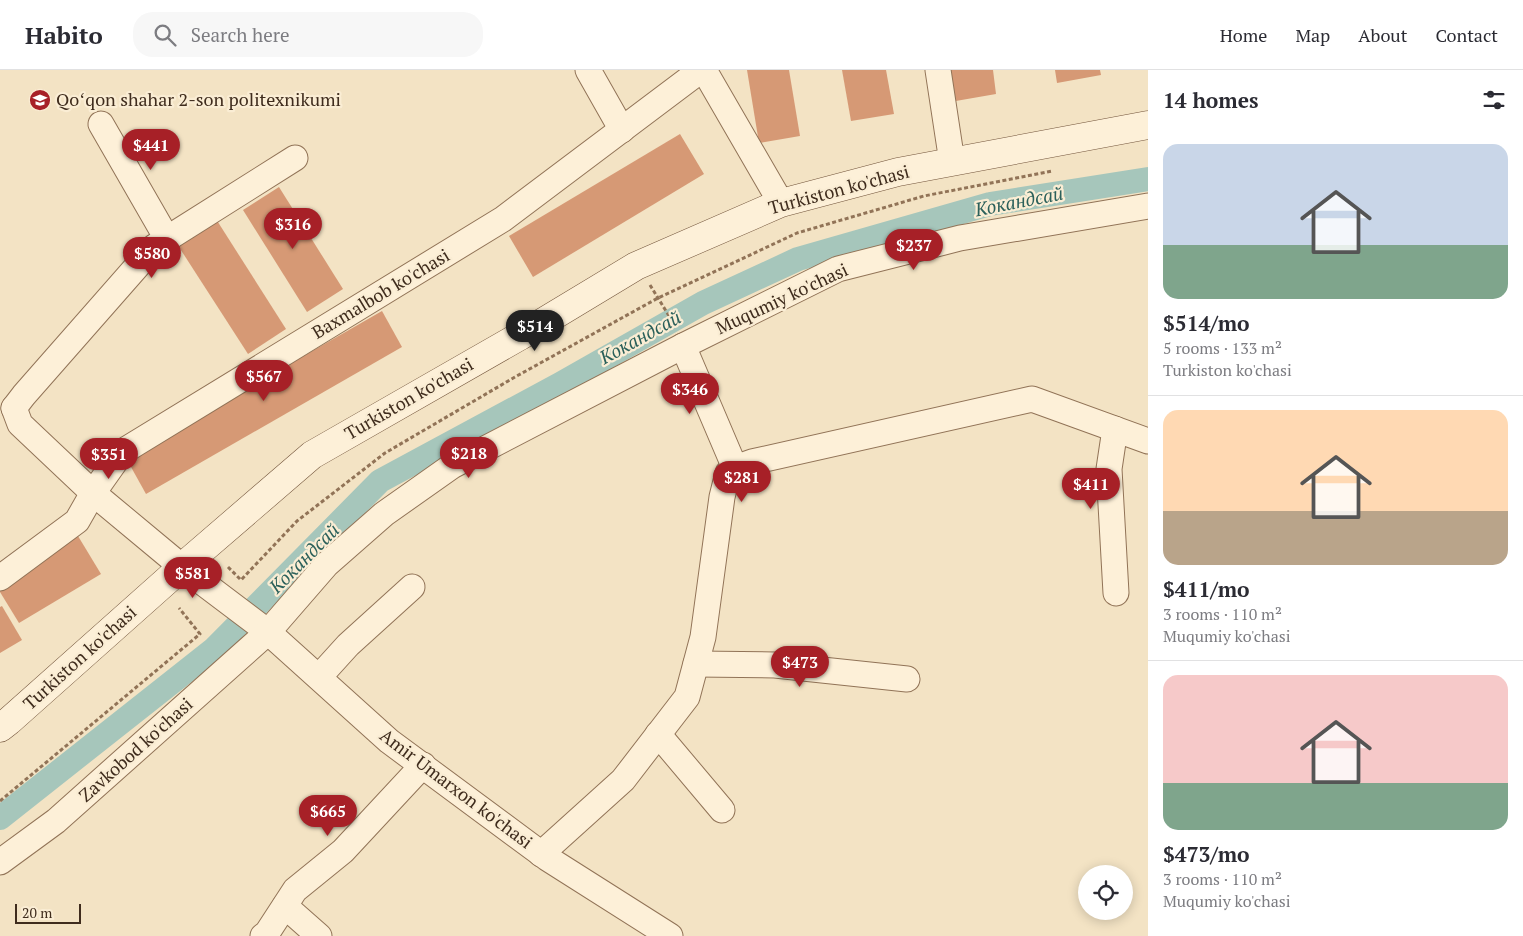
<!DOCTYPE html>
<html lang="en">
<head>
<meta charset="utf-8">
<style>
	body { margin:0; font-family:"PT Serif",serif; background:#f7f7f7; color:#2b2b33; height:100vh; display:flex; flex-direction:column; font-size:19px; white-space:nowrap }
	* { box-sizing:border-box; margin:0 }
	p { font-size:16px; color:#7c7c81 }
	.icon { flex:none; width:28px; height:28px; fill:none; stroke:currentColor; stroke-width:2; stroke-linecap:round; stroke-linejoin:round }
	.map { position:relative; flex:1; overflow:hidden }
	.details { display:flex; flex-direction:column; background:#fff; width:375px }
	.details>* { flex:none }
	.controls { position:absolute; left:1078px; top:795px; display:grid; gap:10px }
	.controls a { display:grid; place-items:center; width:55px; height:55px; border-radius:50%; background:#fff; box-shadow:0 2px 12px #0003; font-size:25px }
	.scale { position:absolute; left:15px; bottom:12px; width:66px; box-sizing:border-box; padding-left:5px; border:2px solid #3f2c1d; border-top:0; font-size:14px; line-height:18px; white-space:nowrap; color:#3f2c1d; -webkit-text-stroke:4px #faedd4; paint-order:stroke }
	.price { position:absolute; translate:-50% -42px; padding:0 11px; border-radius:18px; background:#a72027; color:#fff; font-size:16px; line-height:32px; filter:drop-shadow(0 1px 2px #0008) }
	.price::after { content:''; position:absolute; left:50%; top:30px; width:15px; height:11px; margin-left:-8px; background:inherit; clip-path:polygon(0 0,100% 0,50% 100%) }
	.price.on { background:#222; color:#fff }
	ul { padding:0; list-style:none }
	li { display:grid; align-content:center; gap:10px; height:265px; padding:0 15px }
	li+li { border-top:1px solid #e1e1e2 }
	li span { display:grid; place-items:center; height:155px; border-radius:15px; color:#555 }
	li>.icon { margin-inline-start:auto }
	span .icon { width:90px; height:90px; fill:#fffc; stroke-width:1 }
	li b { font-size:21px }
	h2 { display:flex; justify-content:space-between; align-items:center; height:60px; padding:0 15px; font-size:21px }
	header { display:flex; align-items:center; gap:30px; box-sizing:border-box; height:70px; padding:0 25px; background:#fff; border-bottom:1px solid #e1e1e2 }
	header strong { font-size:24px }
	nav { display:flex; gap:28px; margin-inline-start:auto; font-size:18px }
	.search { width:350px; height:45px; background:#f7f7f7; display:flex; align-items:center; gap:12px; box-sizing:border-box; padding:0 18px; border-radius:20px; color:#7c7c81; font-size:19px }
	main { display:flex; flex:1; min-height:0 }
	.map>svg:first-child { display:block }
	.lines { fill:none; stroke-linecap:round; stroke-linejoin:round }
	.canal { stroke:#a6c6bb; stroke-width:24 }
	.building { fill:#d69975 }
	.minor-casing { stroke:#917357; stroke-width:27 }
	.secondary-casing { stroke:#72543b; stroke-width:29 }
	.path { stroke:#917357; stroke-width:3; stroke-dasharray:4 2.5; stroke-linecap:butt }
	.minor { stroke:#fdf0d8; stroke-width:25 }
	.secondary { stroke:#fdf0d8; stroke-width:28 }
	.labels { text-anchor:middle; stroke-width:4.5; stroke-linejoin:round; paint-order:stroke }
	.poi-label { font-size:18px; fill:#3f2c1d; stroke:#faedd4; text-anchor:start }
	.street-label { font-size:18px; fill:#3f2c1d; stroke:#faedd4 }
	.water-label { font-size:19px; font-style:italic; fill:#2b605a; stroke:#faedd4 }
</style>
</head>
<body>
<header>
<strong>Habito</strong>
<div class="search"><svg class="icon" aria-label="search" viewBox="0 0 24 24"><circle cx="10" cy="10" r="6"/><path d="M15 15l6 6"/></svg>Search here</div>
<nav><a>Home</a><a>Map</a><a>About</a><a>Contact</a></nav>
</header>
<main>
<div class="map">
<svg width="1148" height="866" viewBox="0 0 1148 866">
	<rect width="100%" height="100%" fill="#f3e3c4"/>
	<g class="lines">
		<path class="canal" d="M0,748L214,579L380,411L560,314L703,233L798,189L990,134L1148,109"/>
	</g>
	<g class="building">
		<path d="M747,0H789L800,66L759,73Z"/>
		<path d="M842,0H886L894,44L851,51Z"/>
		<path d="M945,0H993L996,24L950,32Z"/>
		<path d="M1055,0H1100L1101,5L1057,13Z"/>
		<path d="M680,64L704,104L533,207L509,166Z"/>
		<path d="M279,117L343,219L307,242L243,140Z"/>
		<path d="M216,149L286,259L248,284L177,174Z"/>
		<path d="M382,241L402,277L146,424L126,388Z"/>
		<path d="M78,466L101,504L19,553L0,522V513Z"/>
		<path d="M2,536L22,570L0,583V537Z"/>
	</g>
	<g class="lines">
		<g class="minor-casing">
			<g id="minor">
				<path d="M588,0L622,60"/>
				<path d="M704,0L781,133"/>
				<path d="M938,0L952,92"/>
				<path d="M101,54L166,167"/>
				<path d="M683,276L735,398"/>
				<path d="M14,338L20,354L93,423L182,497L268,562L389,671L547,788L670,866"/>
				<path d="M14,338L24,325L154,177L295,88"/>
				<path d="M1115,359L1109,399L1116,523"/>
				<path d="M0,508L77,451L93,423L122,382L503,149L701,0"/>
				<path d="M696,594L775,595L907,609"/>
				<path d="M319,607L348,575L412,517"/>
				<path d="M658,664L722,740"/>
				<path d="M541,784L623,710L687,627L703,567L722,427L728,403L735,398L752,392L1032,329L1148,371"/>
				<path d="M0,792L56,751L268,562L327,494L384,444L452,396L683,276L838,199L960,168L1148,136"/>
				<path d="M285,836L319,866"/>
				<path d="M263,866L267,863L295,820L343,781L423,695"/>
			</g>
		</g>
		<g class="secondary-casing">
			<path id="secondary" d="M0,658L9,651L182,497L312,385L520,266L636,196L781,133L898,102L1148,55"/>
		</g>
		<g class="path">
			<path d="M650,215L674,254"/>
			<path d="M228,497L241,510L297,451L385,383L515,307L658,228L797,163L924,126L1052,101"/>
			<path d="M0,731L200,564L179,538"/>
		</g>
		<use href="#minor" class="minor"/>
		<use href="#secondary" class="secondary"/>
	</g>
	<defs>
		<g id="university-disc" transform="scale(1.125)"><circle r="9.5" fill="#a72027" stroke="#faedd4"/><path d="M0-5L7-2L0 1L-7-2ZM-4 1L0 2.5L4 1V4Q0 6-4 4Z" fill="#fff"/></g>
	</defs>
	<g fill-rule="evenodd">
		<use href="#university-disc" x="40" y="30"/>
	</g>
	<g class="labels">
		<g class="poi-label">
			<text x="56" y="36">Qoʻqon shahar 2-son politexnikumi</text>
		</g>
		<g class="street-label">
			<text transform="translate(839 120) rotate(-15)" y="6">Turkiston ko'chasi</text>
			<text transform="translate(381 224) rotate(-31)" y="6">Baxmalbob ko'chasi</text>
			<text transform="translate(782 229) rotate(-25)" y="6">Muqumiy ko'chasi</text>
			<text transform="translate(409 329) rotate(-30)" y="6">Turkiston ko'chasi</text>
			<text transform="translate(80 588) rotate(-42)" y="6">Turkiston ko'chasi</text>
			<text transform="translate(136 680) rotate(-42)" y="6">Zavkobod ko'chasi</text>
			<text transform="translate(456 719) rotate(37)" y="6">Amir Umarxon ko'chasi</text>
		</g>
		<g class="water-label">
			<text transform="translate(1019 131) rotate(-11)" y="7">Кокандсай</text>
			<text transform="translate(640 267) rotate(-29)" y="7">Кокандсай</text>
			<text transform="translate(304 488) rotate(-45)" y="7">Кокандсай</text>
		</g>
	</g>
</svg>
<div class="controls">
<a><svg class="icon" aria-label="locate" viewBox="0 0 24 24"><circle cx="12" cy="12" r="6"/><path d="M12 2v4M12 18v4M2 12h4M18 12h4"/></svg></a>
</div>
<div class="scale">20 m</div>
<b class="price" style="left:151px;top:101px">$441</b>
<b class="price" style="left:293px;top:180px">$316</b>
<b class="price" style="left:914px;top:201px">$237</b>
<b class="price" style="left:152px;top:209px">$580</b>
<b class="price on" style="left:535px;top:282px">$514</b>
<b class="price" style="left:264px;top:332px">$567</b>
<b class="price" style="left:690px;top:345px">$346</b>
<b class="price" style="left:469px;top:409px">$218</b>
<b class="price" style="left:109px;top:410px">$351</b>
<b class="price" style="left:742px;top:433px">$281</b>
<b class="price" style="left:1091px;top:440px">$411</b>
<b class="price" style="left:193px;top:529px">$581</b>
<b class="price" style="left:800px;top:618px">$473</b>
<b class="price" style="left:328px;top:767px">$665</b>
</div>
<section class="details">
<h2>14 homes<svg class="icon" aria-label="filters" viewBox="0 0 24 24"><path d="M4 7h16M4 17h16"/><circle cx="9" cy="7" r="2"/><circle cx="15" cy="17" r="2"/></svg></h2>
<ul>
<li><span style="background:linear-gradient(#c9d6e8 65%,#7fa58c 0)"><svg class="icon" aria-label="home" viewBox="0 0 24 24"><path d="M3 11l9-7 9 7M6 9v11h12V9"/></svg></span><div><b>$514/mo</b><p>5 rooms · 133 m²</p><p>Turkiston ko'chasi</p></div></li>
<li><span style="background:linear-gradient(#ffd9b3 65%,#b9a48a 0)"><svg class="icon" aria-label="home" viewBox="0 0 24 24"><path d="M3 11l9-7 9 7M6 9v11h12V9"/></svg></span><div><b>$411/mo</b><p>3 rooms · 110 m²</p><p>Muqumiy ko'chasi</p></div></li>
<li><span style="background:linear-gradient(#f6c9c9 70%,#7fa58c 0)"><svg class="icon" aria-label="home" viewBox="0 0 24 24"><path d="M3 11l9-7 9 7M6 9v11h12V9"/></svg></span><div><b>$473/mo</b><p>3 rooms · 110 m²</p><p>Muqumiy ko'chasi</p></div></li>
</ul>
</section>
</main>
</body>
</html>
